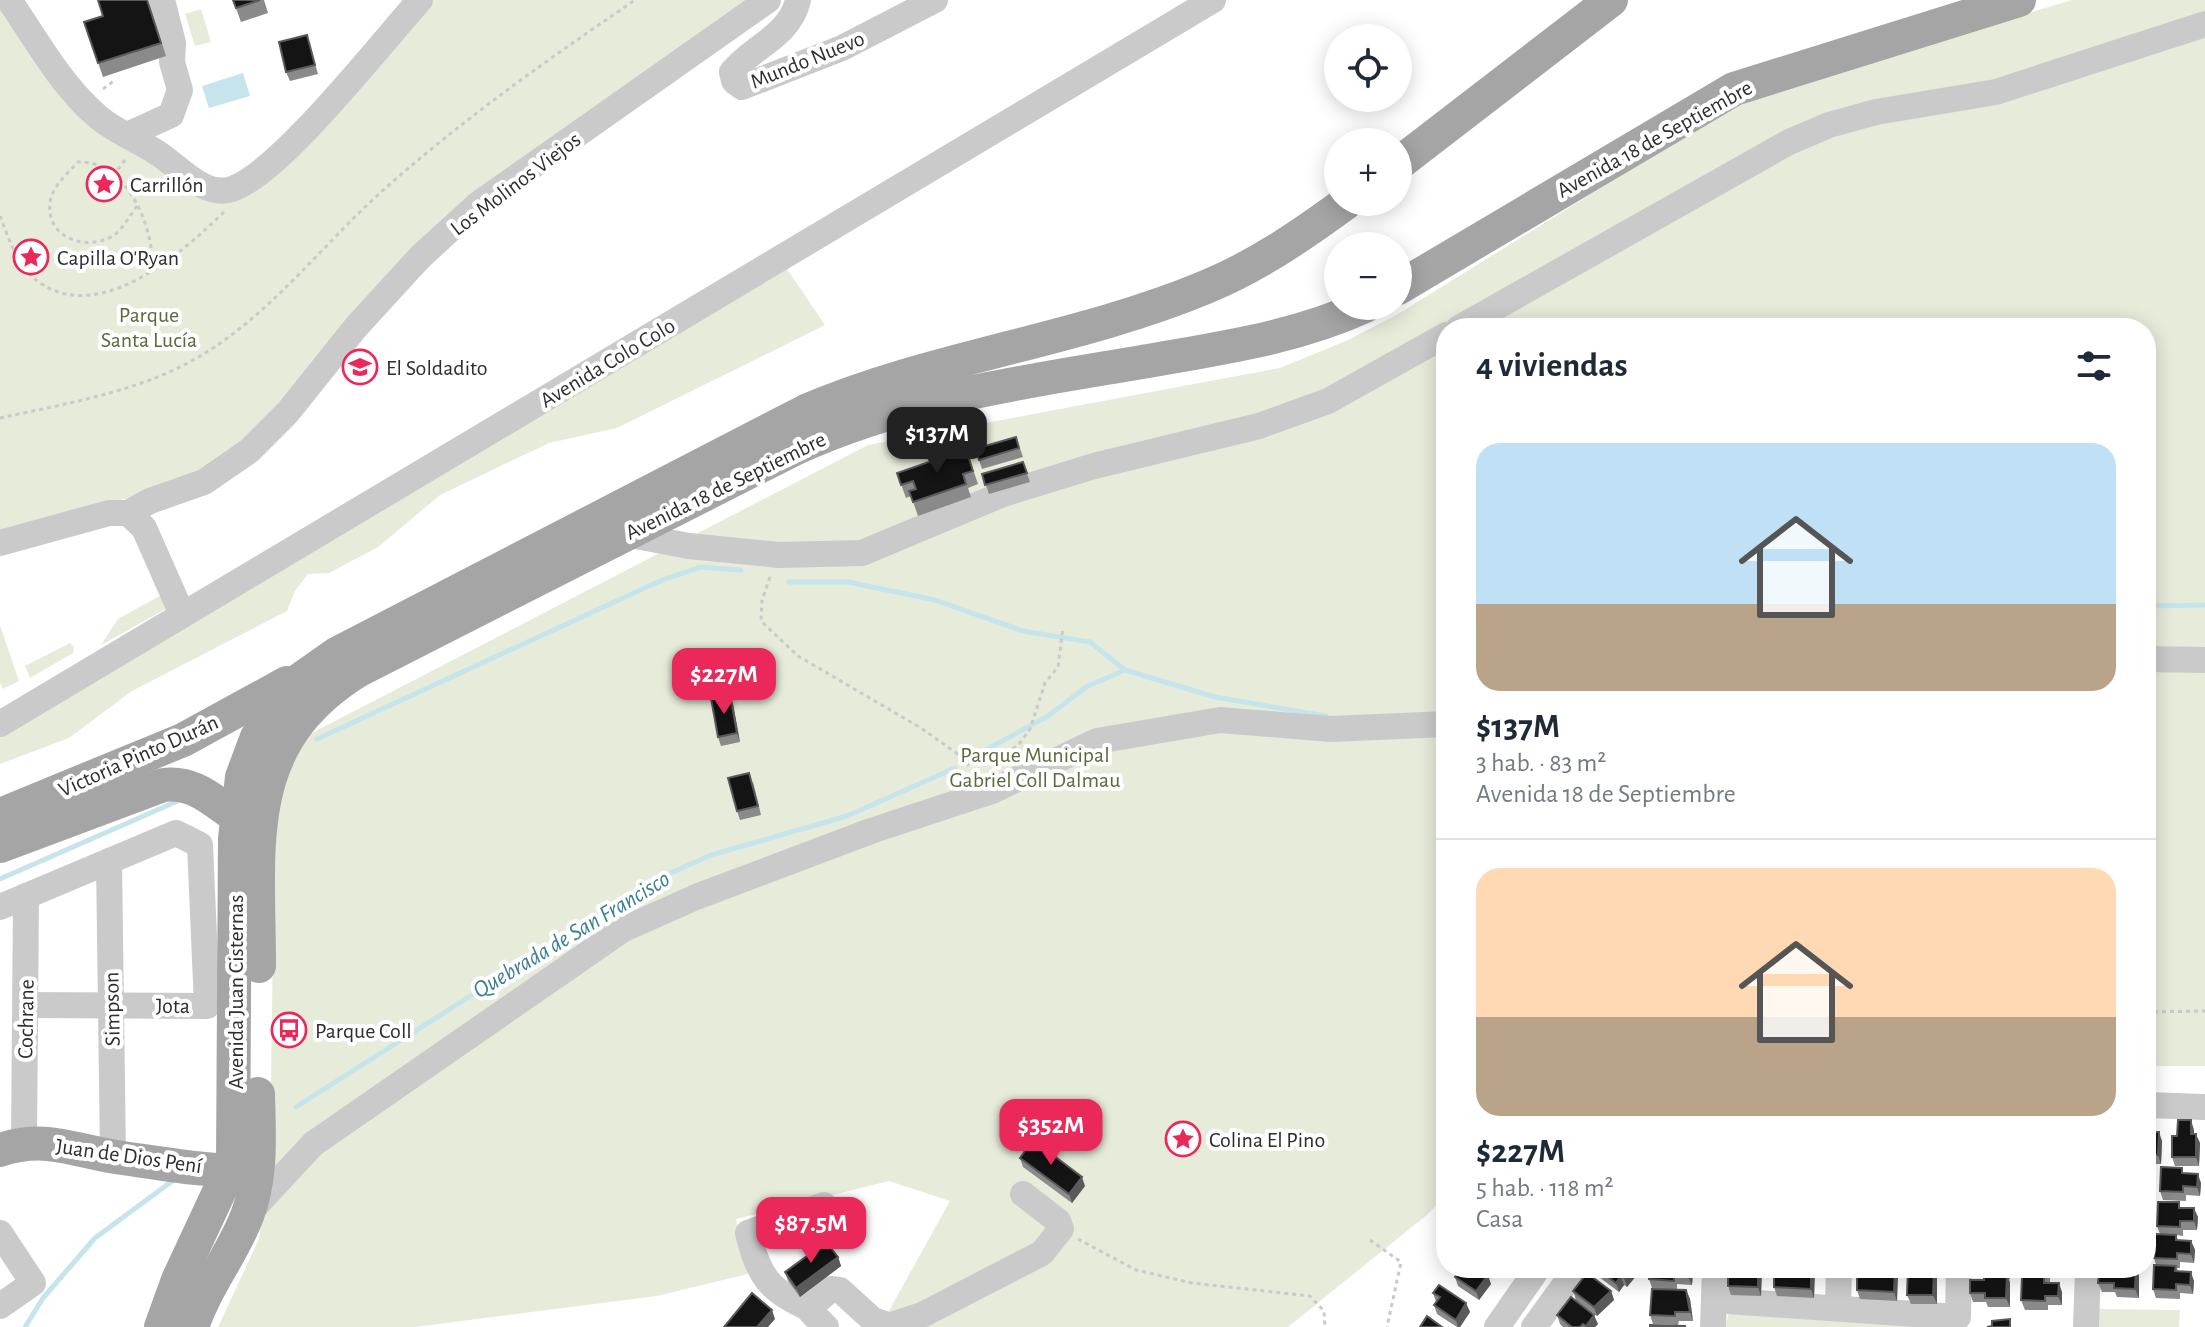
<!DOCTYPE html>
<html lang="es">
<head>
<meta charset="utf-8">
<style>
	body { margin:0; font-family:"Alegreya Sans",sans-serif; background:#f2f2f3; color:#1f2937; height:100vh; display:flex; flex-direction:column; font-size:30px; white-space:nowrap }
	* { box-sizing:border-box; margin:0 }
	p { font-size:26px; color:#747a83 }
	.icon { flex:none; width:44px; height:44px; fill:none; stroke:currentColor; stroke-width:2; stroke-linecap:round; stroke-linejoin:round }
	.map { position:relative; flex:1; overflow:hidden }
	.details { position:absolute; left:1436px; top:318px; width:720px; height:960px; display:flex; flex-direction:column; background:#fff; border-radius:32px; box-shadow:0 4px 20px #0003 }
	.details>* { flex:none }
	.tools { position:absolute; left:1324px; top:24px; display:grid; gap:16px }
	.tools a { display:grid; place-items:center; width:88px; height:88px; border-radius:50%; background:#fff; box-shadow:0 4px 20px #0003; font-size:40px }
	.price { position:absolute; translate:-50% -68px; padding:0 18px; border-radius:16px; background:#ea295a; color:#fff; font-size:26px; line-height:52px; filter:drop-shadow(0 2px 4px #0008) }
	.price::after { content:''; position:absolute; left:50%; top:48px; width:24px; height:18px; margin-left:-12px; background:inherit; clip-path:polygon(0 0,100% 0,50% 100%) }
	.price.on { background:#222; color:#fff }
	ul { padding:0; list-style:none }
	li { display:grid; align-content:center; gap:16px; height:424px; padding:0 40px }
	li+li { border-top:2px solid #e0e1e3 }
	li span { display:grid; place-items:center; height:248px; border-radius:24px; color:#555 }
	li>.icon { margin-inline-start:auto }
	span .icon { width:144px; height:144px; fill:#fffc; stroke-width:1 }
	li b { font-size:34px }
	h2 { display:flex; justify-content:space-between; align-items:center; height:96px; padding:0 40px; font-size:34px }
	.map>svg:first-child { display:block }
	.green { fill:#e7ebda }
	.water { fill:#c6e4ec }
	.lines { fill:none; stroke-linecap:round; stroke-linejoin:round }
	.stream { stroke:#c6e4ec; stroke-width:5 }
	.path { stroke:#cacaca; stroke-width:3; stroke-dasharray:4 4; stroke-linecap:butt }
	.minor { stroke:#cacaca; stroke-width:26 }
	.major { stroke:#a5a5a5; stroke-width:34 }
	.wall { fill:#8a8a8a }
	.shaded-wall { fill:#5a5a5a }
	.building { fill:#141414; stroke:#5a5a5a; stroke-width:2 }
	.labels { text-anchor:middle; stroke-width:8; stroke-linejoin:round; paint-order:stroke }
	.street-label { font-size:22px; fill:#2d2d2d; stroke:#fff }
	.poi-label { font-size:22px; fill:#2d2d2d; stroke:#fff; text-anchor:start }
	.park-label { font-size:22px; fill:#596a3a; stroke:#fff }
	.water-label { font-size:24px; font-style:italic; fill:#397f92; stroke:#fff }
</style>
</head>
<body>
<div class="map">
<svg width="2205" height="1327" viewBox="0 0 2205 1327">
	<rect width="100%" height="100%" fill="#fff"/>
	<g class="green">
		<path d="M0,0L62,79L228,190L420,0H749L593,112L242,444L199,473L132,497L0,530Z"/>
		<path d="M2072,0H2205V1066H2146V328H1446V1195L1428,1214L1288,1327H880L950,1201L889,1181L736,1219L748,1274L657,1296L415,1327H218L259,1239L270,1159L275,795L308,735L868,445L1280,368L1348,340L1398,314L1723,112L1758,95Z"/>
		<path d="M201,9L211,42L195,46L185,14Z"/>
		<path d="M785,266L825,325L617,428L549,443L440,495L378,547L329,573L308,574L295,591L287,611L132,691L69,738L0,764V736Z"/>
		<path d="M165,593L171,606L101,645L118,619Z"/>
		<path d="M0,625L19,681L3,689L0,683Z"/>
		<path d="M70,643L74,647L73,653L30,678L25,666Z"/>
		<path d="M2095,1309L2180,1310L2179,1327H2095Z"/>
		<path d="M1729,1313L1961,1327H1725Z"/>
	</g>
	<path class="water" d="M243,73L250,96L209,108L202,86Z"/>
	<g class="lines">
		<g class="stream">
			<path d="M789,582H848L935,600L1023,631L1090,642L1125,670L1215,697L1326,716"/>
			<path d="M2146,606L2205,605"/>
			<path d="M317,739L662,580L701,567L741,570"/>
			<path d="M973,757L1048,716L1086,687L1125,670"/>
			<path d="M0,879L180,800"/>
			<path d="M296,1107L646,884L711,855L847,816L955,768"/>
			<path d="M25,1327L43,1298L95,1238L175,1179"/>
		</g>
		<g class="path">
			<path d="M103,89L115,80"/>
			<path d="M113,176L125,160"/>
			<path d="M137,206C130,215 123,229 114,235C88,252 46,239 50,203C52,186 67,174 78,162C128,160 156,231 152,273"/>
			<path d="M0,216C8,237 17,265 36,280C98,328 182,253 224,212"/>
			<path d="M0,418C60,405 125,394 180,367C265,325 319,246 389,185C466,117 550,58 635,0"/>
			<path d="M770,577L762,600L761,621L798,656L921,728L959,755L977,775"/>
			<path d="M994,764L1019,744L1030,729L1045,683L1058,667L1063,627"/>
			<path d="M2146,1012L2205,1011"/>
			<path d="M1078,1239L1136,1270L1192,1283L1310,1296L1324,1311L1325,1327"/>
			<path d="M1370,1240L1401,1262L1387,1327"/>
		</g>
		<g class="minor">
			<path d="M9,0C36,39 60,84 97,116C115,132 139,140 159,154C180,168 205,198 232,189C280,173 381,43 420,0"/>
			<path d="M798,0C790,36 753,46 732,72L734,81L742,87L842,48L935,0"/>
			<path d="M127,135L171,115L180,90L172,62L173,43L162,0"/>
			<path d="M1459,328L1789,142L1829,125L1876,112L1996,92L2205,24"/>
			<path d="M128,513L144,528L182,614"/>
			<path d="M625,534L689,546L779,555L862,553L1003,494L1094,466L1259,426L1328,401L1446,335"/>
			<path d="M0,543L109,513H128L150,501L204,482L249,451L288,412L356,327L421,256L477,205L768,0"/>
			<path d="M2146,659L2205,660"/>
			<path d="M0,724L1213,0"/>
			<path d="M109,861L113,1156"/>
			<path d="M0,907L176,833L200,845L207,1006L26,1005"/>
			<path d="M2146,1105L2205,1107"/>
			<path d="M24,1142L26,896"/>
			<path d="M251,1211L313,1144L622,930L696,897L871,831L992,791L1097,741L1220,720L1331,729L1446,724"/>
			<path d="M0,1233L33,1283L0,1306"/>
			<path d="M1714,1300L1958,1317L1959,1268"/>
			<path d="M1838,1308L1839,1268"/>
			<path d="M811,1309C769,1291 759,1277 748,1233L824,1205"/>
			<path d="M891,1325L922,1315L1042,1253L1061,1229L1058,1221L1023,1194"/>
			<path d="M826,1327L811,1312V1306L831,1289L840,1290L873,1320L894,1327"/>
			<path d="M1497,1327L1538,1268"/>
			<path d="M1534,1327L1577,1268"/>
			<path d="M1713,1327L1715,1268"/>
			<path d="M2086,1327L2088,1268"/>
		</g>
		<g class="major">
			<path d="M1398,164L1611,0"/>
			<path d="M1398,288L1734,89L2019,0"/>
			<path d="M0,815L183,740L287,683"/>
			<path d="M0,846L163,785C194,781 212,800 237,817"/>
			<path d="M259,966C259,844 240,743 359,670L796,448C910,396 1032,381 1154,360C1227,347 1297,337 1365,306"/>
			<path d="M0,1150C44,1135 72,1150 116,1157C159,1163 208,1172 252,1171"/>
			<path d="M161,1327L178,1280L233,1162L235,839L242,777L257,737L279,702L301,679L338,653L806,411C935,356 1077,341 1206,287C1257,266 1302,235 1347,202"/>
			<path d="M192,1327C205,1287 232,1255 247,1216C262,1177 259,1136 258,1094"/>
		</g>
	</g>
	<g class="wall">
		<path d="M148,0L166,56L103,77L84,22Z"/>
		<path d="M233,0H264L268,13L241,22Z"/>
		<path d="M307,35L318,74L290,81L286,72Z"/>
		<path d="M1016,437L1023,457L982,469L975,449Z"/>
		<path d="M966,449L978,484L968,488L971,497L918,516L911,496L906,498L897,473Z"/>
		<path d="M1023,462L1030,482L989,494L982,474Z"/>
		<path d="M733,704L740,742L721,746L718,737Z"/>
		<path d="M753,782L761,815L740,820L737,811Z"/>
		<path d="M2146,1118L2156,1127V1132L2162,1141L2161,1164H2146Z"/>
		<path d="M2194,1130V1134L2200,1143L2199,1166H2175L2172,1157L2177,1136Z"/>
		<path d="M1020,1158L1085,1186L1072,1203L1023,1167Z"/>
		<path d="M2184,1173L2201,1183L2200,1196L2186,1195V1201L2163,1200L2160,1191Z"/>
		<path d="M2181,1208L2198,1217L2197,1230H2183V1236L2176,1235L2178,1240L2191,1241L2195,1250L2194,1263L2180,1262V1268H2177L2178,1271L2194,1281L2193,1294L2180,1293V1299L2156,1298L2153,1289L2156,1265L2154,1258L2160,1234L2157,1226Z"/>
		<path d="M838,1257L841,1266L800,1297L788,1281L785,1272Z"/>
		<path d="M1595,1268H1634L1636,1276L1627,1287L1624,1285L1619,1292L1599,1277Z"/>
		<path d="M1649,1268H1691L1693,1272L1692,1285L1677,1284V1290L1652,1288L1649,1279Z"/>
		<path d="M1728,1268H1762L1761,1296L1731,1295L1728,1286Z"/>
		<path d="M1774,1268H1815L1814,1298L1777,1296L1774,1287Z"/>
		<path d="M1857,1268H1897L1898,1271L1897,1301L1860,1299L1857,1290Z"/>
		<path d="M1908,1268H1936L1937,1272V1304H1911L1907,1295Z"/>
		<path d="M1971,1268H2010V1279H2009L2010,1283V1307H1988L1986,1302H1973L1970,1293L1984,1280L1987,1274L1973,1273Z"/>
		<path d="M2024,1268H2064V1277L2050,1276V1282H2046L2062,1292V1305H2048V1310H2025L2021,1300L2025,1276Z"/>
		<path d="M2139,1273V1298L2117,1297L2115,1292H2102L2098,1283Z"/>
		<path d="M1455,1277L1491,1284L1479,1300L1458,1286Z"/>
		<path d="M1686,1290L1690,1299L1693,1321H1679L1678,1325L1653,1324L1650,1315Z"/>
		<path d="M1573,1291H1611L1614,1300L1597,1316L1576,1300Z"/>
		<path d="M1433,1293L1466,1303L1470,1312L1460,1327H1457L1437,1314L1434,1305L1436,1302Z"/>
		<path d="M1557,1315L1598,1324L1595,1327H1563L1560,1324Z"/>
	</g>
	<g class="shaded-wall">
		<path d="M730,695L733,704L740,742L737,733Z"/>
		<path d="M2153,1118L2156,1127V1141L2153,1132Z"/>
		<path d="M2191,1120L2194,1130V1143L2191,1134Z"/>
		<path d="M2159,1132L2162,1141L2161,1164L2158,1155Z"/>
		<path d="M2196,1134L2200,1143L2199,1166L2196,1157Z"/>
		<path d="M2198,1174L2201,1183L2200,1196L2197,1187Z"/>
		<path d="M1082,1177L1085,1186L1072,1203L1069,1194Z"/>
		<path d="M2194,1208L2198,1217L2197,1230L2194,1221Z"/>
		<path d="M2191,1241L2195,1250L2194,1263L2191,1254Z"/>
		<path d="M838,1257L841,1266L800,1297L796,1288Z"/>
		<path d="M1629,1268H1634L1636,1276L1627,1287L1624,1278Z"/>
		<path d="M1689,1268H1691L1693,1272L1692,1285L1688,1276Z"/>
		<path d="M1758,1268H1762L1761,1296L1758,1287Z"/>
		<path d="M1811,1268H1815L1814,1298L1811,1289Z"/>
		<path d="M1895,1268H1897L1898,1271L1897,1301L1894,1292Z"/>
		<path d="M1934,1268H1936L1937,1272V1304L1933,1295Z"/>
		<path d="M2007,1268H2010V1279L2006,1270Z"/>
		<path d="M2136,1268H2137L2139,1273V1298L2135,1289Z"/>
		<path d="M2191,1272L2194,1281L2193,1294L2190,1285Z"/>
		<path d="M2007,1274L2010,1283V1307L2006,1298Z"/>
		<path d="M1488,1275L1491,1284L1479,1300L1476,1291Z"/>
		<path d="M1621,1276L1624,1285L1619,1292L1616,1283Z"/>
		<path d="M2059,1283L2062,1292V1305L2058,1296Z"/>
		<path d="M1686,1290L1690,1299L1693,1321L1690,1312Z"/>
		<path d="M1611,1291L1614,1300L1597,1316L1594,1307Z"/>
		<path d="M1466,1303L1470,1312L1460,1327H1458L1456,1320Z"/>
		<path d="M772,1310L775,1319L768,1327H757Z"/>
		<path d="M1594,1315L1598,1324L1595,1327H1586Z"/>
	</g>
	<g class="building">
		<path d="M98,0H147L161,43L98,63L84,22L103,16Z"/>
		<path d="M233,0H260L236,8Z"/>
		<path d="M307,35L315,65L286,72L279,42Z"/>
		<path d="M1016,437L1019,448L979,460L975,449Z"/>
		<path d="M966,449L973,471L963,474L966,484L913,502L909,491L916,489L913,481L901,485L897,473Z"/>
		<path d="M1023,462L1027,473L985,485L982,474Z"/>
		<path d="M730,695L737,733L718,737L711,698Z"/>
		<path d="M749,773L758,806L737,811L728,778Z"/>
		<path d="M2146,1118H2153V1132H2159L2158,1155H2146Z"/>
		<path d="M2178,1120H2191V1134H2196V1157H2172V1136H2177Z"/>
		<path d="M1033,1140L1082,1177L1069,1194L1020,1158Z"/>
		<path d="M2161,1167L2182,1168V1173L2198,1174L2197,1187L2183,1186V1192L2160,1191Z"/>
		<path d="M2158,1202H2179V1208H2194V1221H2180V1227L2157,1226Z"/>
		<path d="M2155,1234L2176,1235V1240L2191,1241V1254L2177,1253V1259L2154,1258Z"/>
		<path d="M826,1242L838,1257L796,1288L785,1272Z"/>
		<path d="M2154,1265L2176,1266L2175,1271L2191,1272L2190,1285L2176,1284V1290L2153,1289Z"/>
		<path d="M1461,1268H1478L1488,1275L1476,1291L1455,1277Z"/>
		<path d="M1596,1268H1631L1624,1278L1621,1276L1616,1283Z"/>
		<path d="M1649,1268H1689L1688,1276L1674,1275V1281L1649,1279Z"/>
		<path d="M1728,1268H1758V1287L1728,1286Z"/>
		<path d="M1774,1268H1811V1289L1774,1287Z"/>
		<path d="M1857,1268H1895L1894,1292L1857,1290Z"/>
		<path d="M1908,1268H1934L1933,1295H1907Z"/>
		<path d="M1985,1268H2007L2006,1270H1985Z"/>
		<path d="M2024,1268H2047V1273L2024,1272Z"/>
		<path d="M2112,1268H2136L2135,1289L2114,1288V1283H2098L2099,1270H2112Z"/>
		<path d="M1587,1273L1611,1291L1594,1307L1573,1291Z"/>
		<path d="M1984,1274H2007L2006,1298H1985V1293H1970V1280H1984Z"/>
		<path d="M2022,1276L2044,1277V1283H2059L2058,1296H2045V1301L2021,1300Z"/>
		<path d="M1439,1285L1466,1303L1456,1320L1434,1305L1440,1297L1433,1293Z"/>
		<path d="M1652,1289L1686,1290L1690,1312H1675V1316L1650,1315Z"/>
		<path d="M752,1293L772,1310L757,1327H724Z"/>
		<path d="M1571,1297L1594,1315L1586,1326L1583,1324L1580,1327H1572L1557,1315Z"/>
		<path d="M1427,1316L1442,1327H1420Z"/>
		<path d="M2010,1319V1327H1987L1992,1326V1321Z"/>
		<path d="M1650,1325L1685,1326V1327H1650Z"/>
	</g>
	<defs>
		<g id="sight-ring" transform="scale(1.8)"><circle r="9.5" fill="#fff" stroke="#ea295a" stroke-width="1.5"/><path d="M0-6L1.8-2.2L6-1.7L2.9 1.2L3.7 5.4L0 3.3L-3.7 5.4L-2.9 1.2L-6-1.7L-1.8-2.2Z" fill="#ea295a"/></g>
		<g id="school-ring" transform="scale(1.8)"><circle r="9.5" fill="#fff" stroke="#ea295a" stroke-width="1.5"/><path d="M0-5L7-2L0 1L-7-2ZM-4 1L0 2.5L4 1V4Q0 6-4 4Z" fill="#ea295a"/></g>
		<g id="bus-ring" transform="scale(1.8)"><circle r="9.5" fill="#fff" stroke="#ea295a" stroke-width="1.5"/><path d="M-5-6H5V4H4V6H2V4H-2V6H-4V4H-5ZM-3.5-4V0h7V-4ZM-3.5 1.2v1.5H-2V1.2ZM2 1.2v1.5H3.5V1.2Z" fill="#ea295a"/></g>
	</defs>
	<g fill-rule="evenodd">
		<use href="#sight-ring" x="104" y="184"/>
		<use href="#sight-ring" x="31" y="257"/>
		<use href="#school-ring" x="360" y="367"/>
		<use href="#bus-ring" x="289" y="1030"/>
		<use href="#sight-ring" x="1183" y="1139"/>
	</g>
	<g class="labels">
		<g class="street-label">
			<text transform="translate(807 59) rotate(-22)" y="8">Mundo Nuevo</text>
			<text transform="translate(1654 138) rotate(-29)" y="8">Avenida 18 de Septiembre</text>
			<text transform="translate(515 183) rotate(-37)" y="8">Los Molinos Viejos</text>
			<text transform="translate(607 362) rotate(-31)" y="8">Avenida Colo Colo</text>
			<text transform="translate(725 485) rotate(-26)" y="8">Avenida 18 de Septiembre</text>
			<text transform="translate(138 755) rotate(-24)" y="8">Victoria Pinto Durán</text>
			<text transform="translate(235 992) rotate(-90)" y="8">Avenida Juan Cisternas</text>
			<text transform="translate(173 1005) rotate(1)" y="8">Jota</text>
			<text transform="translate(111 1009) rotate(-91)" y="8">Simpson</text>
			<text transform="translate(25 1019) rotate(-89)" y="8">Cochrane</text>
			<text transform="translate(129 1155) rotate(8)" y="8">Juan de Dios Pení</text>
		</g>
		<g class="poi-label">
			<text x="130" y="192">Carrillón</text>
			<text x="57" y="265">Capilla O'Ryan</text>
			<text x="386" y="375">El Soldadito</text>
			<text x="315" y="1038">Parque Coll</text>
			<text x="1209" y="1147">Colina El Pino</text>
		</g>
		<g class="park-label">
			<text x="149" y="322">Parque<tspan x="149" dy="25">Santa Lucía</tspan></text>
			<text x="1035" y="762">Parque Municipal<tspan x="1035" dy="25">Gabriel Coll Dalmau</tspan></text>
		</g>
		<g class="water-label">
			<text transform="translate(571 934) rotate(-31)" y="8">Quebrada de San Francisco</text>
		</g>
	</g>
</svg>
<div class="tools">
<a><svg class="icon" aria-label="locate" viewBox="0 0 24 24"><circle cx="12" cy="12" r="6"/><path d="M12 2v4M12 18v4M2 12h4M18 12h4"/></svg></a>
<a>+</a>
<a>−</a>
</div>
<b class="price on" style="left:937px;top:475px">$137M</b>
<b class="price" style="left:724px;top:716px">$227M</b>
<b class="price" style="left:1051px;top:1167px">$352M</b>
<b class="price" style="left:811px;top:1265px">$87.5M</b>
<section class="details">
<h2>4 viviendas<svg class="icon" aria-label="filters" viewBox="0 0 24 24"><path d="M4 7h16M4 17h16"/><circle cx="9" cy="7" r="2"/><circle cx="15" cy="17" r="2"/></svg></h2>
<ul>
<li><span style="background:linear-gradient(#bfe0f5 65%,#b9a48a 0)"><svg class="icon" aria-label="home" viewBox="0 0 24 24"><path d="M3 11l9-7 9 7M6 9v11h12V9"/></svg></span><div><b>$137M</b><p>3 hab. · 83 m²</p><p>Avenida 18 de Septiembre</p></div></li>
<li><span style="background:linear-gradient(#ffd9b3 60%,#b9a48a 0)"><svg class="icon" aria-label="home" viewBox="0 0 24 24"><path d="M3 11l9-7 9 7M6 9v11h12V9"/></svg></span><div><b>$227M</b><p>5 hab. · 118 m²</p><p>Casa</p></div></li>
</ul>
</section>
</div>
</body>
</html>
